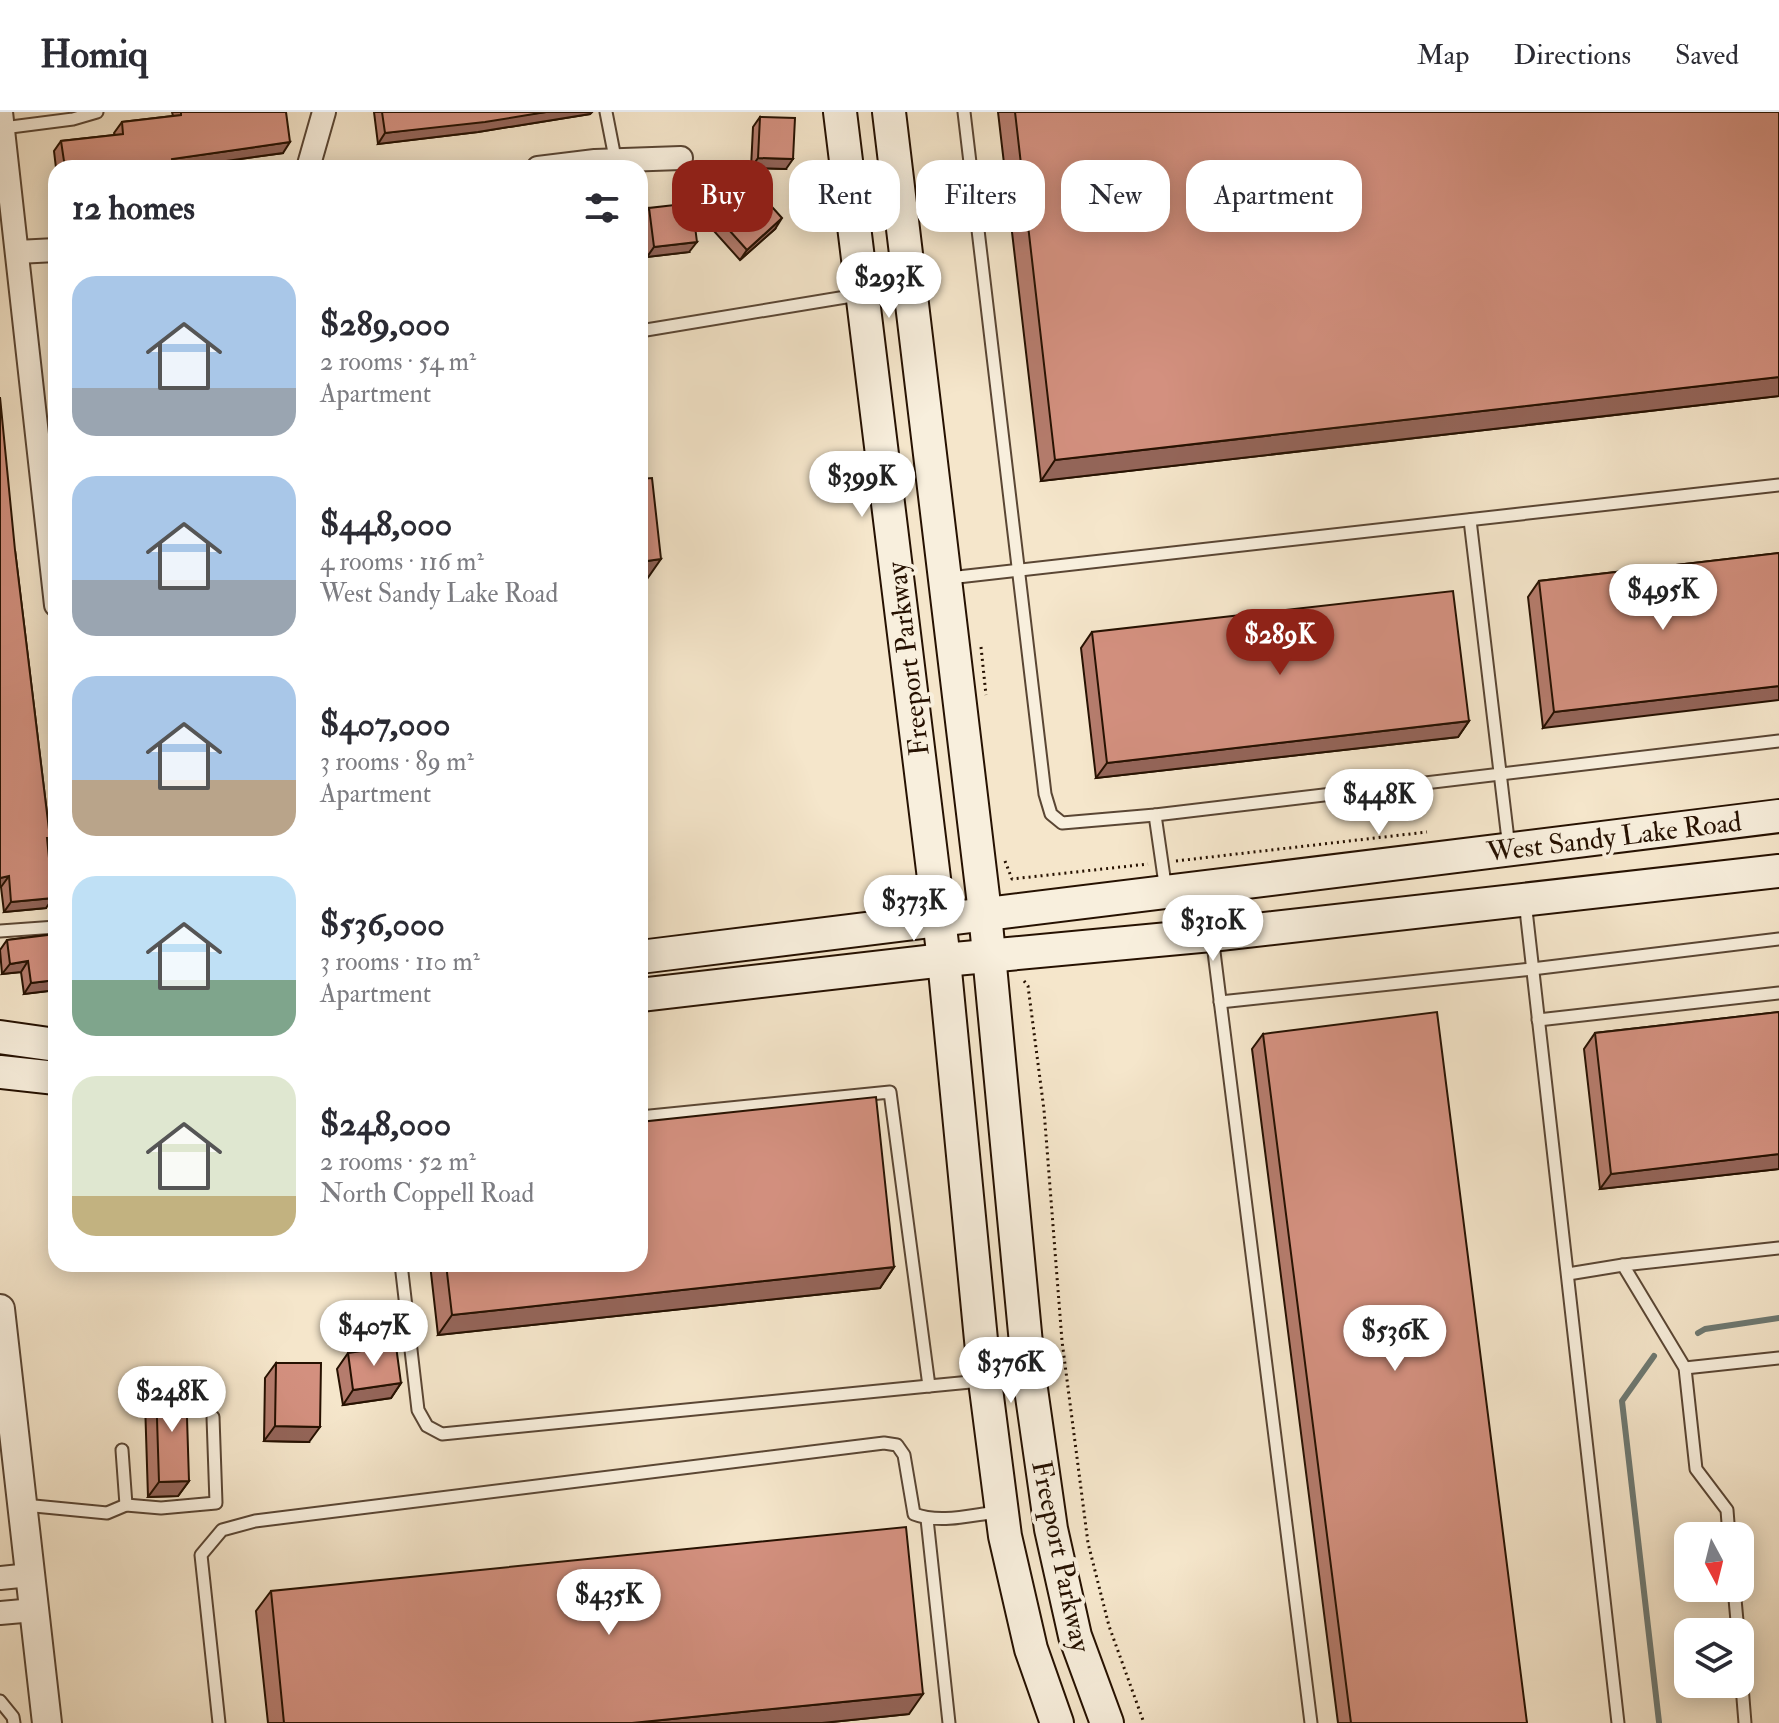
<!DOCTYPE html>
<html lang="en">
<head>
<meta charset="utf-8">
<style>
	body { margin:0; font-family:"IM FELL Double Pica",serif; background:#f2f2f3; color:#2b2b33; height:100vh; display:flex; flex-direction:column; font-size:30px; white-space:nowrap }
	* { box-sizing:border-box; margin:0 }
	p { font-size:26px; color:#7c7c81 }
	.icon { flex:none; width:44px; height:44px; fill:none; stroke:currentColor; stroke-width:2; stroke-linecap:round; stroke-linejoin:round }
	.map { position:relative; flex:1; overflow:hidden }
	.side { position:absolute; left:48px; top:48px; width:600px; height:1112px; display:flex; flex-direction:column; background:#fff; border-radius:24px; box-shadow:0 4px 20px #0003 }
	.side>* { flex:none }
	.banner { position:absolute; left:672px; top:48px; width:760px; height:72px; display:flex; gap:16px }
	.needle { width:52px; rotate:173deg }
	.fabs { position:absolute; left:1674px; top:1410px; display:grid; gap:16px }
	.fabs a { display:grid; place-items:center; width:80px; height:80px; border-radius:16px; background:#fff; box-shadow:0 4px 20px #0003; font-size:40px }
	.price { position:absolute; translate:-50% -68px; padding:0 18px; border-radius:28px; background:#fff; color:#222; font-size:26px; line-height:52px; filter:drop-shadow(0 2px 4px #0008) }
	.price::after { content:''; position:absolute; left:50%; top:48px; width:24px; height:18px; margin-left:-12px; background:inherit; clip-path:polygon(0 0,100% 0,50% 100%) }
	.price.current { background:#8f2418; color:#fff }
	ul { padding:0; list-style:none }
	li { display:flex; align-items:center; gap:24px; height:200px; padding:0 24px }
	li span { display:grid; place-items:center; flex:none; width:224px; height:160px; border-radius:24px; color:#555 }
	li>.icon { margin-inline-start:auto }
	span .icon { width:96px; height:96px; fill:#fffc; stroke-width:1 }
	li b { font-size:34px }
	h2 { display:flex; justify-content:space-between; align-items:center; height:96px; padding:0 24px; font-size:34px }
	.pill { padding:0 28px; border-radius:24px; background:#fff; box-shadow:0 4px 20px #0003; font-size:28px; line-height:72px }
	.pill.current { background:#8f2418; color:#fff }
	header { display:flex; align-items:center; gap:48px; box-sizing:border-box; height:112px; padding:0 40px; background:#fff; border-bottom:2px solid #e1e1e2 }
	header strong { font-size:38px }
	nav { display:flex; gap:44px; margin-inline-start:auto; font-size:28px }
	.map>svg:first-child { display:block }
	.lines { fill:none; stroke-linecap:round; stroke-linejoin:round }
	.stream { stroke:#6e7972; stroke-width:6 }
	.service-casing { stroke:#5a4634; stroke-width:15 }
	.minor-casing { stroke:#5a4634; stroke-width:26 }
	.tertiary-casing { stroke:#5a4634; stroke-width:32 }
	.secondary-casing { stroke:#261101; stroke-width:36 }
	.path { stroke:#261101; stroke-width:3; stroke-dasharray:2 4; stroke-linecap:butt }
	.service { stroke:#f8efdd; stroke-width:11 }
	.minor { stroke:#f8efdd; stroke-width:22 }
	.tertiary { stroke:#f8efdd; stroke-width:28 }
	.secondary { stroke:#f8efdd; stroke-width:32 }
	.wall { fill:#b57c6d; stroke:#261101; stroke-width:2 }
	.shaded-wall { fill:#946559; stroke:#261101; stroke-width:2 }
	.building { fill:#d3907f; stroke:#261101; stroke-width:2 }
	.labels { text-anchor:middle; stroke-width:8; stroke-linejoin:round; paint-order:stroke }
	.street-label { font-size:28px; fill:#261101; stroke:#f8efdd }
</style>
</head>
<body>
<header>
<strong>Homiq</strong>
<nav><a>Map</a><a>Directions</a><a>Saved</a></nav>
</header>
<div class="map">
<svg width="1779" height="1611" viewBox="0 0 1779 1611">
	<rect width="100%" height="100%" fill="#f5e6cb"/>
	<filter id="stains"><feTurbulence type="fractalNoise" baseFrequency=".0025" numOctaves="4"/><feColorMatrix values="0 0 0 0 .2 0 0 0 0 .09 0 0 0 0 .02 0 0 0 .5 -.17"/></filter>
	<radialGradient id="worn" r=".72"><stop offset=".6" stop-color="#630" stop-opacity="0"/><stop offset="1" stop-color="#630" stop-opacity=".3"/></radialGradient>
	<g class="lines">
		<g class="stream">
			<path d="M1698,1221L1705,1217L1779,1206"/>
			<path d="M1654,1244L1622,1289L1659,1610"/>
		</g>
		<g class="service-casing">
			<g id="service">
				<path d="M606,0L616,51"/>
				<path d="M964,0L1045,682L1051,702L1062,711L1155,703L1779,629"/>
				<path d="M3,16L73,7L97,0"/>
				<path d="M640,219L858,183"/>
				<path d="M1470,408L1509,736"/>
				<path d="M949,466L1779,373"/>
				<path d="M1155,703L1166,779"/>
				<path d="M1525,789L1618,1611"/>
				<path d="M0,819L56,815"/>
				<path d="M1212,824L1311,1611"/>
				<path d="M1220,890L1532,857L1779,827"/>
				<path d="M1538,908L1779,881"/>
				<path d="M640,1005L890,980L929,1274L981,1269"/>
				<path d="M401,1152L418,1298L427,1314L442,1322L929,1274"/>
				<path d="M1568,1162L1623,1153"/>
				<path d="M1685,1256L1779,1246"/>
				<path d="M122,1338L126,1393"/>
				<path d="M24,1393L107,1401L126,1393L161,1396L216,1391L213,1305"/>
				<path d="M927,1407L949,1611"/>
				<path d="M1729,1424L1727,1398L1696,1357L1685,1256L1623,1153L1779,1136"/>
				<path d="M1734,1476L1738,1520"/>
				<path d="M1740,1549L1745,1611"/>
				<path d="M0,1589L13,1605L14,1611"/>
				<path d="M219,1611L201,1443L222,1418L255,1409L884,1331L897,1333L904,1343L914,1402C940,1412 971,1403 998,1400"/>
			</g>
		</g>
		<g class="minor-casing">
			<g id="minor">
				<path d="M1,0L56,493"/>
				<path d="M308,56L324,0"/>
				<path d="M538,56L595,49L681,46"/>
				<path d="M17,140L56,138"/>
				<path d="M0,1466L30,1463"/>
				<path d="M0,1501L34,1498"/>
			</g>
		</g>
		<g class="tertiary-casing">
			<path id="tertiary" d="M0,1197L47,1611"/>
		</g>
		<g class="secondary-casing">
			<g id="secondary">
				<path d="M840,0L944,848L985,1269L1005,1424L1031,1537L1057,1611"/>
				<path d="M889,0L985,801L1029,1263L1051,1417L1075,1524L1107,1611"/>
				<path d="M640,845L1779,704"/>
				<path d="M640,883L944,848L1211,823L1779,759"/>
				<path d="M0,925L56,933"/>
				<path d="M0,960L56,966"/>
			</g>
		</g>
		<g class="path">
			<path d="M981,535L986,583"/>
			<path d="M1005,749L1012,767L1148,752"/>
			<path d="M1176,749L1427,720"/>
			<path d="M1024,869L1028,874L1044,998L1062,1229L1088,1431L1109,1514L1144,1611"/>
		</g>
		<use href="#service" class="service"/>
		<use href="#minor" class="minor"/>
		<use href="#tertiary" class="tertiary"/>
		<use href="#secondary" class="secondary"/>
	</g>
	<g class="wall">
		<path d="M172,0H286L283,41L177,56H56L54,39L61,29L115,23L114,21L122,10L173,4Z"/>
		<path d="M374,0H592L590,2L478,20L378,32Z"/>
		<path d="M998,0H1779V284L1041,369Z"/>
		<path d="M760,5L786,57L751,56L753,15Z"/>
		<path d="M649,96L689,140L647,145L642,106Z"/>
		<path d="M711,98L775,117L740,148L704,108Z"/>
		<path d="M15,438L50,726L47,729L46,796L4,800L1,775Z"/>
		<path d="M1779,441L1543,616L1528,485L1539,469Z"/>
		<path d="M1092,520L1469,609L1458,625L1096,666L1081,536Z"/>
		<path d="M56,822V878L24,882L21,860L2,862L0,838L7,828Z"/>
		<path d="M1779,900V1057L1600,1077L1584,937L1595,921Z"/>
		<path d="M1263,922L1527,1611H1338L1252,937Z"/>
		<path d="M430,1152H640L894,1155L880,1176L438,1223Z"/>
		<path d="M348,1241L401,1271L391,1286L343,1293L337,1257Z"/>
		<path d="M276,1251L309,1330L264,1329L265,1266Z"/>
		<path d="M156,1275L189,1369L178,1384L148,1385L145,1290Z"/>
		<path d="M271,1479L909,1602L822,1611H268L256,1499Z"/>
	</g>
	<g class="shaded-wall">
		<path d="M546,0H592L590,2L478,20L378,32L385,21Z"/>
		<path d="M290,30L283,41L177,56H166L172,47Z"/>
		<path d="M758,46L793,47L786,57L751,56Z"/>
		<path d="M782,106L775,117L740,148L747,138Z"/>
		<path d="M697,130L689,140L647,145L654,135Z"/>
		<path d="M1779,265V284L1041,369L1055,348Z"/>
		<path d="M661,447L647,467L640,468V450Z"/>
		<path d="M1779,574V588L1543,616L1554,600Z"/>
		<path d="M1469,609L1458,625L1096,666L1107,651Z"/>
		<path d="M9,764L1,775H0V766Z"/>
		<path d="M53,786L46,796L4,800L11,790Z"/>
		<path d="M28,849L21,860L2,862L10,852Z"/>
		<path d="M56,868V878L24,882L31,871Z"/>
		<path d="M1779,1042V1057L1600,1077L1611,1062Z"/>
		<path d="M894,1155L880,1176L438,1223L452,1203Z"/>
		<path d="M401,1271L391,1286L343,1293L353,1278Z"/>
		<path d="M275,1314L320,1315L309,1330L264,1329Z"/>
		<path d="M189,1369L178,1384L148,1385L159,1370Z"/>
		<path d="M923,1582L909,1602L822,1611H632Z"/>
	</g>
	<g class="building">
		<path d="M181,0H286L290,30L172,47L173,56H65L61,29L123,22L122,10L181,3Z"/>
		<path d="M382,0H546L485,10L385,21Z"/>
		<path d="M1015,0H1779V265L1055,348Z"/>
		<path d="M760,5L795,6L793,47L758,46Z"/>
		<path d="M746,66L782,106L747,138L711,98Z"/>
		<path d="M692,91L697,130L654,135L649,96Z"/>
		<path d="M0,285L15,438L50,726H47L53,786L11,790L9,764L0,766Z"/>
		<path d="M652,366L661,447L640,450V367Z"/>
		<path d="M1779,441V574L1554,600L1539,469Z"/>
		<path d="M1453,479L1469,609L1107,651L1092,520Z"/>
		<path d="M56,822V868L31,871L28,849L10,852L7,828Z"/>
		<path d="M1437,900L1527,1611H1351L1263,922Z"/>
		<path d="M1779,900V1042L1611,1062L1595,921Z"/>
		<path d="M876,985L894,1155L452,1203L446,1152H640V1010Z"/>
		<path d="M396,1234L401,1271L353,1278L348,1241Z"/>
		<path d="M276,1251H321L320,1315L275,1314Z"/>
		<path d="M186,1274L189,1369L159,1370L156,1275Z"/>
		<path d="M906,1415L923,1582L632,1611H284L271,1479Z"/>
	</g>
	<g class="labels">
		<g class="street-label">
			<text transform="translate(907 547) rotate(-97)" y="10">Freeport Parkway</text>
			<text transform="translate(1614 724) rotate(-7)" y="10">West Sandy Lake Road</text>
			<text transform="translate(1062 1444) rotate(78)" y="10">Freeport Parkway</text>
		</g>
	</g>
	<rect width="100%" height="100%" filter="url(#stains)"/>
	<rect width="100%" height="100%" fill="url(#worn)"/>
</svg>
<div class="fabs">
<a><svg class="needle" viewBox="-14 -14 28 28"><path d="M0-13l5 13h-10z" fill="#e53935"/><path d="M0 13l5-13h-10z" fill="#7c7c81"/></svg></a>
<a><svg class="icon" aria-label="layers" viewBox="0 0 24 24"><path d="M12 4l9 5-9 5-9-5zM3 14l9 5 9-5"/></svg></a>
</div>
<b class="price" style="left:889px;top:208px">$293K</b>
<b class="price" style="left:862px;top:407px">$399K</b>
<b class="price" style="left:1663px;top:520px">$495K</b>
<b class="price current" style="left:1280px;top:565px">$289K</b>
<b class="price" style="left:1379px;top:725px">$448K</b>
<b class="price" style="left:914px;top:831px">$373K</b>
<b class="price" style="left:1213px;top:851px">$310K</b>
<b class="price" style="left:374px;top:1256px">$407K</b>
<b class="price" style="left:1395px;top:1261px">$536K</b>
<b class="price" style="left:1011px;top:1293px">$376K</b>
<b class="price" style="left:172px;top:1322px">$248K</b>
<b class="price" style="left:609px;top:1525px">$435K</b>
<div class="banner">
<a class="pill current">Buy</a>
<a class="pill">Rent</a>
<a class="pill">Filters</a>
<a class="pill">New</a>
<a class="pill">Apartment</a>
</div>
<section class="side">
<h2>12 homes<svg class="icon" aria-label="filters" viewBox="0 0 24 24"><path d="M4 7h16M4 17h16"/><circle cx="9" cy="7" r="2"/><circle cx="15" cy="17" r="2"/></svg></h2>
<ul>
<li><span style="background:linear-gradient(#a9c7e8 70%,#9aa5b1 0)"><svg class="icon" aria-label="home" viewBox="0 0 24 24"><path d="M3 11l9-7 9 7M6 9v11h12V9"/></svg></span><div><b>$289,000</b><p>2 rooms · 54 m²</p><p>Apartment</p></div></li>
<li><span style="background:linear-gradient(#a9c7e8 65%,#9aa5b1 0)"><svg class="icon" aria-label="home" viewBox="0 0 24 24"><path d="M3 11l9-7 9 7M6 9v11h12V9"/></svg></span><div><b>$448,000</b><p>4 rooms · 116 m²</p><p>West Sandy Lake Road</p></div></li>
<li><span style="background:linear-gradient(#a9c7e8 65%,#b9a48a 0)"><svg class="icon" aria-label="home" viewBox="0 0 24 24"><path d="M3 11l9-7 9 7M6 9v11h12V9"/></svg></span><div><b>$407,000</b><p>3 rooms · 89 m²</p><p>Apartment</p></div></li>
<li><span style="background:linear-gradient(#bfe0f5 65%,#7fa58c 0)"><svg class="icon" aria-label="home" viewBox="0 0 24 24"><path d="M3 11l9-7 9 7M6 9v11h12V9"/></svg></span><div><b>$536,000</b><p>3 rooms · 110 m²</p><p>Apartment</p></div></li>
<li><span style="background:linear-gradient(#dfe7d0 75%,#c2b280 0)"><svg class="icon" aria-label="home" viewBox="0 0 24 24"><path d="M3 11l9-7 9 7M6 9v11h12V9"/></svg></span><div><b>$248,000</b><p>2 rooms · 52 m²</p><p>North Coppell Road</p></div></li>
</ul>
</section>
</div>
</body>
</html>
